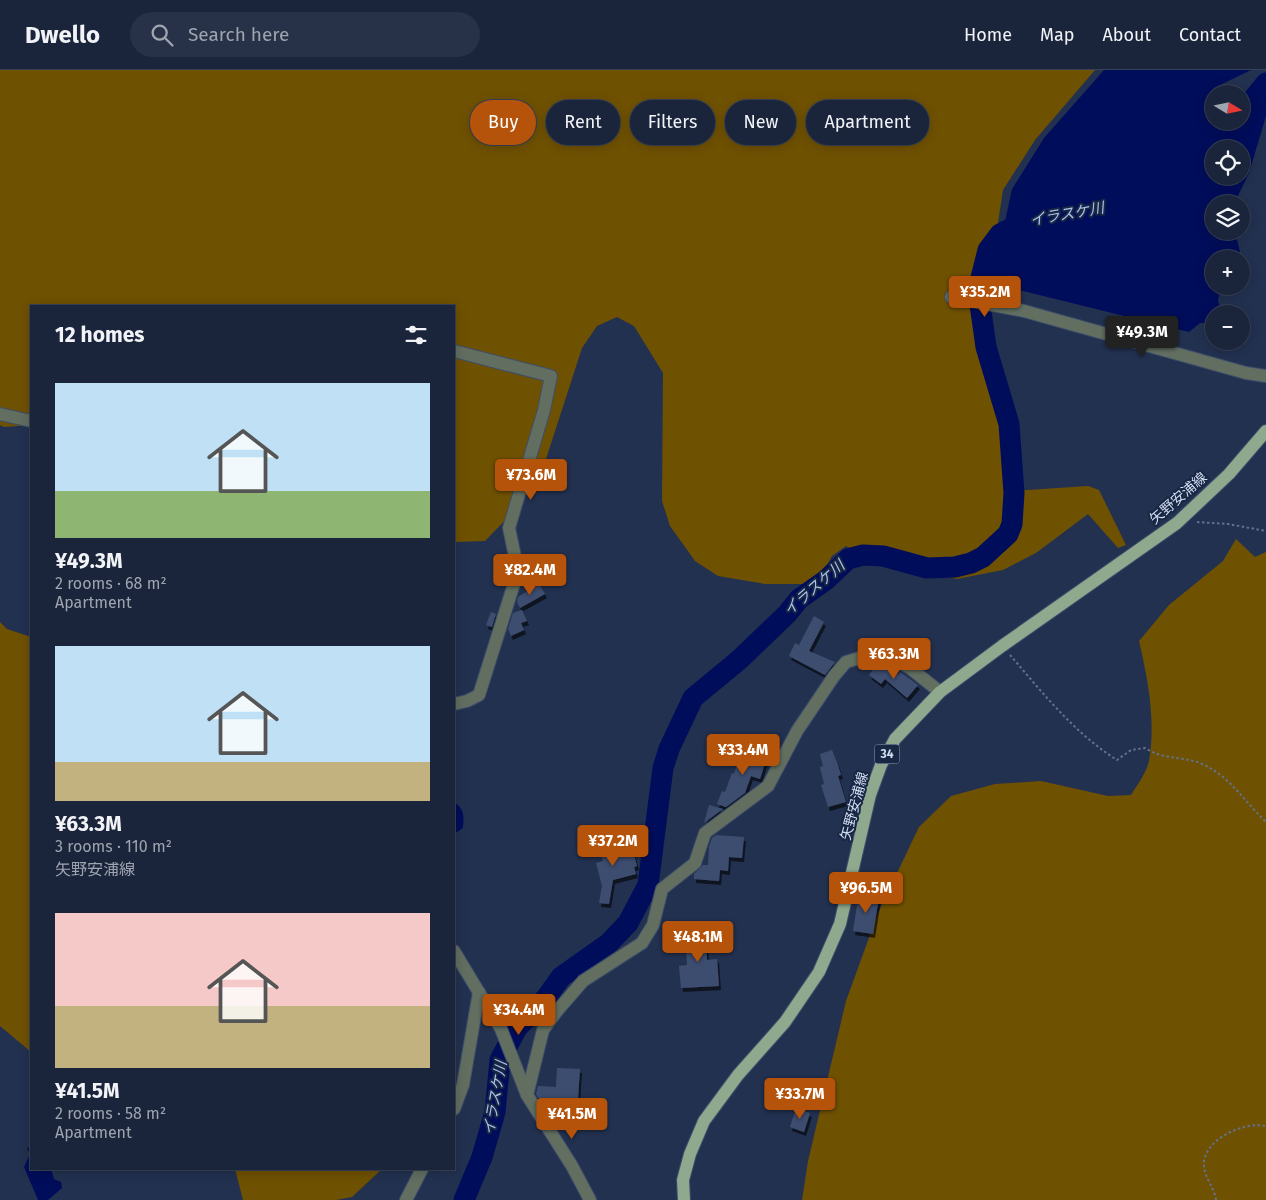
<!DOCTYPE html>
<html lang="en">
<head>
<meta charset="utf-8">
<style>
	body { margin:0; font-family:"Fira Sans","Noto Sans JP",sans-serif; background:#273147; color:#f1f3f6; height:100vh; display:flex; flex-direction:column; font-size:19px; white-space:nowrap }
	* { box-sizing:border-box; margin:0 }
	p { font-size:16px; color:#9fa5af }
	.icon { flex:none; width:28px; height:28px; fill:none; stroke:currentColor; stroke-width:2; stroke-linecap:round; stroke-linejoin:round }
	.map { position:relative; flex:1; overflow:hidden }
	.panel { position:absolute; left:30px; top:235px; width:425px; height:865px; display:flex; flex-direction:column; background:#1a253c; border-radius:0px; box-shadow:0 2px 12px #0003,0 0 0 1px #384256 }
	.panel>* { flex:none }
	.hud { position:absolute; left:470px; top:30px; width:475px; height:45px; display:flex; gap:10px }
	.needle { width:32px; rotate:100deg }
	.buttons { position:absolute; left:1205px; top:15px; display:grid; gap:10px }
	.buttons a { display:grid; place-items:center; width:45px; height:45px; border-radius:50%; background:#1a253c; box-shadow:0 2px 12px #0003,0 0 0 1px #384256; font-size:25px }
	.price { position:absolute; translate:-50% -42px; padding:0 11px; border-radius:5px; background:#b45309; color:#fff; font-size:16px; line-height:32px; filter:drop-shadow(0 1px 2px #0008) }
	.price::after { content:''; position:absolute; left:50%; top:30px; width:15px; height:11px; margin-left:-8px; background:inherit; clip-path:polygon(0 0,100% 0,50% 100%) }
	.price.current { background:#222; color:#fff }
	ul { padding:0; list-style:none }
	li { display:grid; align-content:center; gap:10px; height:265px; padding:0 25px }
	li span { display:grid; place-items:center; height:155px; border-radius:0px; color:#555 }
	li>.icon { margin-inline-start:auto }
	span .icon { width:90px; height:90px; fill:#fffc; stroke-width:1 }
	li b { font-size:21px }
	h2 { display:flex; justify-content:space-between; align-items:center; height:60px; padding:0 25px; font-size:21px }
	.chip { padding:0 18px; border-radius:22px; background:#1a253c; box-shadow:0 2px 12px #0003,0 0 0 1px #384256; font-size:18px; line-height:45px }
	.chip.current { background:#b45309; color:#fff }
	header { display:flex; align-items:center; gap:30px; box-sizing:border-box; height:70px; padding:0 25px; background:#1a253c; border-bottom:1px solid #384256 }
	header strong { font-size:24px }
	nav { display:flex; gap:28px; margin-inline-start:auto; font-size:18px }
	.search { width:350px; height:45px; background:#273147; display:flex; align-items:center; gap:12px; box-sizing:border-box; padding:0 18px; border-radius:28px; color:#9fa5af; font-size:19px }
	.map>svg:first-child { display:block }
	.green { fill:#6f5102 }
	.water { fill:#000d5a; fill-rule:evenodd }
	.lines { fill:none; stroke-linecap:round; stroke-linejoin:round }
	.river { stroke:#000d5a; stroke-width:21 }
	.building { fill:#3e4e6f; filter:url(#shadow) }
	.street-casing { stroke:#3e4d6a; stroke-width:14 }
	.primary-casing { stroke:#3e4d6a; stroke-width:14 }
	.path { stroke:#64718c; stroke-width:2; stroke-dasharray:2.5 2.5; stroke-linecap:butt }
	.street { stroke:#616e60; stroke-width:12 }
	.primary { stroke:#8ea98d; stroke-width:12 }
	.labels { text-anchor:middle; stroke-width:4; stroke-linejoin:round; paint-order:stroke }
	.shield { fill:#182744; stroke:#9ca8be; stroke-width:1 }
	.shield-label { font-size:12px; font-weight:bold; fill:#d4dff3 }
	.street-label { font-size:14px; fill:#d4dff3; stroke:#182744 }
	.water-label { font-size:15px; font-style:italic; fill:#adc3ee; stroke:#182744 }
</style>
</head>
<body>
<header>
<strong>Dwello</strong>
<div class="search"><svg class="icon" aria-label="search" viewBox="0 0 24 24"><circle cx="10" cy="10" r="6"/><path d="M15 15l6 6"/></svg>Search here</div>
<nav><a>Home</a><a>Map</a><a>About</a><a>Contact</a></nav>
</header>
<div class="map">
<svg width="1266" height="1130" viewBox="0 0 1266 1130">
	<defs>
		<filter id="shadow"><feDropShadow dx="2" dy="4" stdDeviation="0" flood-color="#0009"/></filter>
	</defs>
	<rect width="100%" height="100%" fill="#223150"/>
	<g class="green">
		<path d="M0,0H1095L1035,70L1003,120L997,159L983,187L975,213L976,247L1008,379L1011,421L1088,416L1099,420L1126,475L1118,478L1088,444L1036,483L1003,500L957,509L870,490L846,476L832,486L822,504L812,514H765L718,506L695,491L670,456L662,431L663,303L634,256L617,247L597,256L582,278L546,389L521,434L485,471L454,472V236H31V355L4,357L0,355Z"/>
		<path d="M1236,469L1255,487L1266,482V1130H802L808,1091L846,931L878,843L919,757L951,726L995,714L1041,711L1108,726L1131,725C1137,715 1147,702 1149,691C1156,651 1148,610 1139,571L1169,535L1223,491Z"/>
		<path d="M0,552L7,559L31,567V982L0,956Z"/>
		<path d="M235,1099H382L352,1127L336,1130H243Z"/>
	</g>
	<g class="water">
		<path d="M1104,0H1251L1218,16V24H1214V51H1241V36L1266,22V46L1249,103L1234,134H1214V161H1235L1240,182L1237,189H1214V216H1222L1218,230L1221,244H1214V259L1206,253H1200L1189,262L987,212L1001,170L1012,119L1044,68ZM1214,79H1241V106H1214Z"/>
		<path d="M454,732C465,740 464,746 463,758L454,764Z"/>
		<path d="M31,1077V1099H51L54,1109L61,1112L62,1118L48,1130H38L24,1097L30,1084L27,1078Z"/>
	</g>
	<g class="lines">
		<g class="river">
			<path d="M1241,44L1266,13"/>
			<path d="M464,1130L482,1087L495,1042L500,990L517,958L546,928L561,907L609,873L628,853L648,815L663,698L669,679L693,628L739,590L787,544L799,529L826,510L848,489L863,485L883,486L927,498L955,497L971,493L983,487L1008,464L1012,454L1014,423L1009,354L986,277L978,220L988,180L1000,164L1027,150"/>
		</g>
	</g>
	<g class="building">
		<path d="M539,514L545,524L520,538L517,532L518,527Z"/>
		<path d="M522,540L527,551L521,553L524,560L511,566L508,559L513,543Z"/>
		<path d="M491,542L496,544L492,557L486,555Z"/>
		<path d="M814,546L824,552L809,581L835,592L825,605L789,586L795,573L799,575Z"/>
		<path d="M880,595L885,596L898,605L900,602L918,615L907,628L885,609L881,614L869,605L876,596L878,597Z"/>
		<path d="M748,678L768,684L760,709L751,706L745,723L726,737L717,734L722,721L725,722L732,703L734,704L740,684L746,685Z"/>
		<path d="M832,680L837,692L841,705L838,706L846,732L828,737L821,715L824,714L820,697L823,696L820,684Z"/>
		<path d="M709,735L723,739L704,753Z"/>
		<path d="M716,765L744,767L742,788L729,787L728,801L720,800L719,811L694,809V804L703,795H708L709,777L712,768Z"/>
		<path d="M616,768L620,784L633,781L637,796L634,797L636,804L613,810L609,834L599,833L602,816L596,793L603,791L598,773Z"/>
		<path d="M859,823L879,827L873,864L853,861Z"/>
		<path d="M705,858L707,890L717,889L719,916L681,918L679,896L687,895L685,860Z"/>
		<path d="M557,998L580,999L578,1029H566L565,1040L546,1039L536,1024L538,1016L556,1017Z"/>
		<path d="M796,1038L810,1043L804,1062L790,1057Z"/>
	</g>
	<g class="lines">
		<g class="street-casing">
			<g id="street">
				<path d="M951,227L1024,241L1246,303L1266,306"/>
				<path d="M454,281L551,306L544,340L509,458L518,501L479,625L467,631L454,634"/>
				<path d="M0,344L31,351"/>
				<path d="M454,881L501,959L527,1025L572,1096L590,1130"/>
				<path d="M527,1025L543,960L557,941L583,911L642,873L653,855L662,819L695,793L705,763L768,716L797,661L834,606L846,592L866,586L891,588L910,598L940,622"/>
				<path d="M454,1039L463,1015L479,922"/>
				<path d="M406,1130L422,1099"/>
			</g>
		</g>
		<g class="primary-casing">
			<path id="primary" d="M684,1130L683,1110L690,1084L704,1051L738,1005L785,952L819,902L840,854L870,725L881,695L895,669L940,622L1002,576L1177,453L1229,404L1266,361"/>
		</g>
		<g class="path">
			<path d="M1197,452L1228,454L1266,461"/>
			<path d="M1010,585C1042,622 1074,663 1117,690L1131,680L1145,678C1164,690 1181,686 1200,693C1229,705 1244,731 1266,752"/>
			<path d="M1216,1130C1215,1119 1205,1108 1204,1097C1201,1070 1244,1051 1266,1056"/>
		</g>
		<use href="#street" class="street"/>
		<use href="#primary" class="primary"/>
	</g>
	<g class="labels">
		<rect class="shield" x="874.5" y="674.5" width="25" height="19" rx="4"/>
		<g class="shield-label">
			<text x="887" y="688">34</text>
		</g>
		<g class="street-label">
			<text transform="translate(1178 428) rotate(-41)" y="5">矢野安浦線</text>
			<text transform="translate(854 736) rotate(-75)" y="5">矢野安浦線</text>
		</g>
		<g class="water-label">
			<text transform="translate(1067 144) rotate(-10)" y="5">イラスケ川</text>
			<text transform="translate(814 518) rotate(-41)" y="5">イラスケ川</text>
			<text transform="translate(495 1028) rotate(-80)" y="5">イラスケ川</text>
		</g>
	</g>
</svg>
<div class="buttons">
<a><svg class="needle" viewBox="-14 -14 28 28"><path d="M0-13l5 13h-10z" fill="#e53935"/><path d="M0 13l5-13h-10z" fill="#9fa5af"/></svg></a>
<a><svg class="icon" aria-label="locate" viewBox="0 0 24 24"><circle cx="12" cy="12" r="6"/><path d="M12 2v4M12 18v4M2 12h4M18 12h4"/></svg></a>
<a><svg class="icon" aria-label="layers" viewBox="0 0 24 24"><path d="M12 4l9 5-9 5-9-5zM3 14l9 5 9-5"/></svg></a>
<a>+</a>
<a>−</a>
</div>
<b class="price" style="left:985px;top:248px">¥35.2M</b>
<b class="price current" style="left:1142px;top:288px">¥49.3M</b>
<b class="price" style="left:531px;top:431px">¥73.6M</b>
<b class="price" style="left:530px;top:526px">¥82.4M</b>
<b class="price" style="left:894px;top:610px">¥63.3M</b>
<b class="price" style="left:743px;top:706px">¥33.4M</b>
<b class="price" style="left:613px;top:797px">¥37.2M</b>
<b class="price" style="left:866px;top:844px">¥96.5M</b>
<b class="price" style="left:698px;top:893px">¥48.1M</b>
<b class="price" style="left:519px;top:966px">¥34.4M</b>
<b class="price" style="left:800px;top:1050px">¥33.7M</b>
<b class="price" style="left:572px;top:1070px">¥41.5M</b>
<div class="hud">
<a class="chip current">Buy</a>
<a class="chip">Rent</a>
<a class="chip">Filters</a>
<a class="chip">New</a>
<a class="chip">Apartment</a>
</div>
<section class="panel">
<h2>12 homes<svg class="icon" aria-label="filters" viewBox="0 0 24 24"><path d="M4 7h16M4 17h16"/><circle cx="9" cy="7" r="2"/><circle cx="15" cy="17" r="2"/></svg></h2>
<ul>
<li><span style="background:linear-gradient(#bfe0f5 70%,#8fb573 0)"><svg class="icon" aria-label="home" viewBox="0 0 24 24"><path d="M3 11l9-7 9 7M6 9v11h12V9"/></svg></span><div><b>¥49.3M</b><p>2 rooms · 68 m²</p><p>Apartment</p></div></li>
<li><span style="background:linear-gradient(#bfe0f5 75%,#c2b280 0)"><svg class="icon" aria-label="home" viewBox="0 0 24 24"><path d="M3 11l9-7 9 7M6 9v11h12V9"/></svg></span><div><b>¥63.3M</b><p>3 rooms · 110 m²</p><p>矢野安浦線</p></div></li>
<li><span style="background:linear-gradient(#f6c9c9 60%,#c2b280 0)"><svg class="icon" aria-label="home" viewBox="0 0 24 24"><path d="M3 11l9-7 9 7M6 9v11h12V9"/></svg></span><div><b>¥41.5M</b><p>2 rooms · 58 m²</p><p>Apartment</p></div></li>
</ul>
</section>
</div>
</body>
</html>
